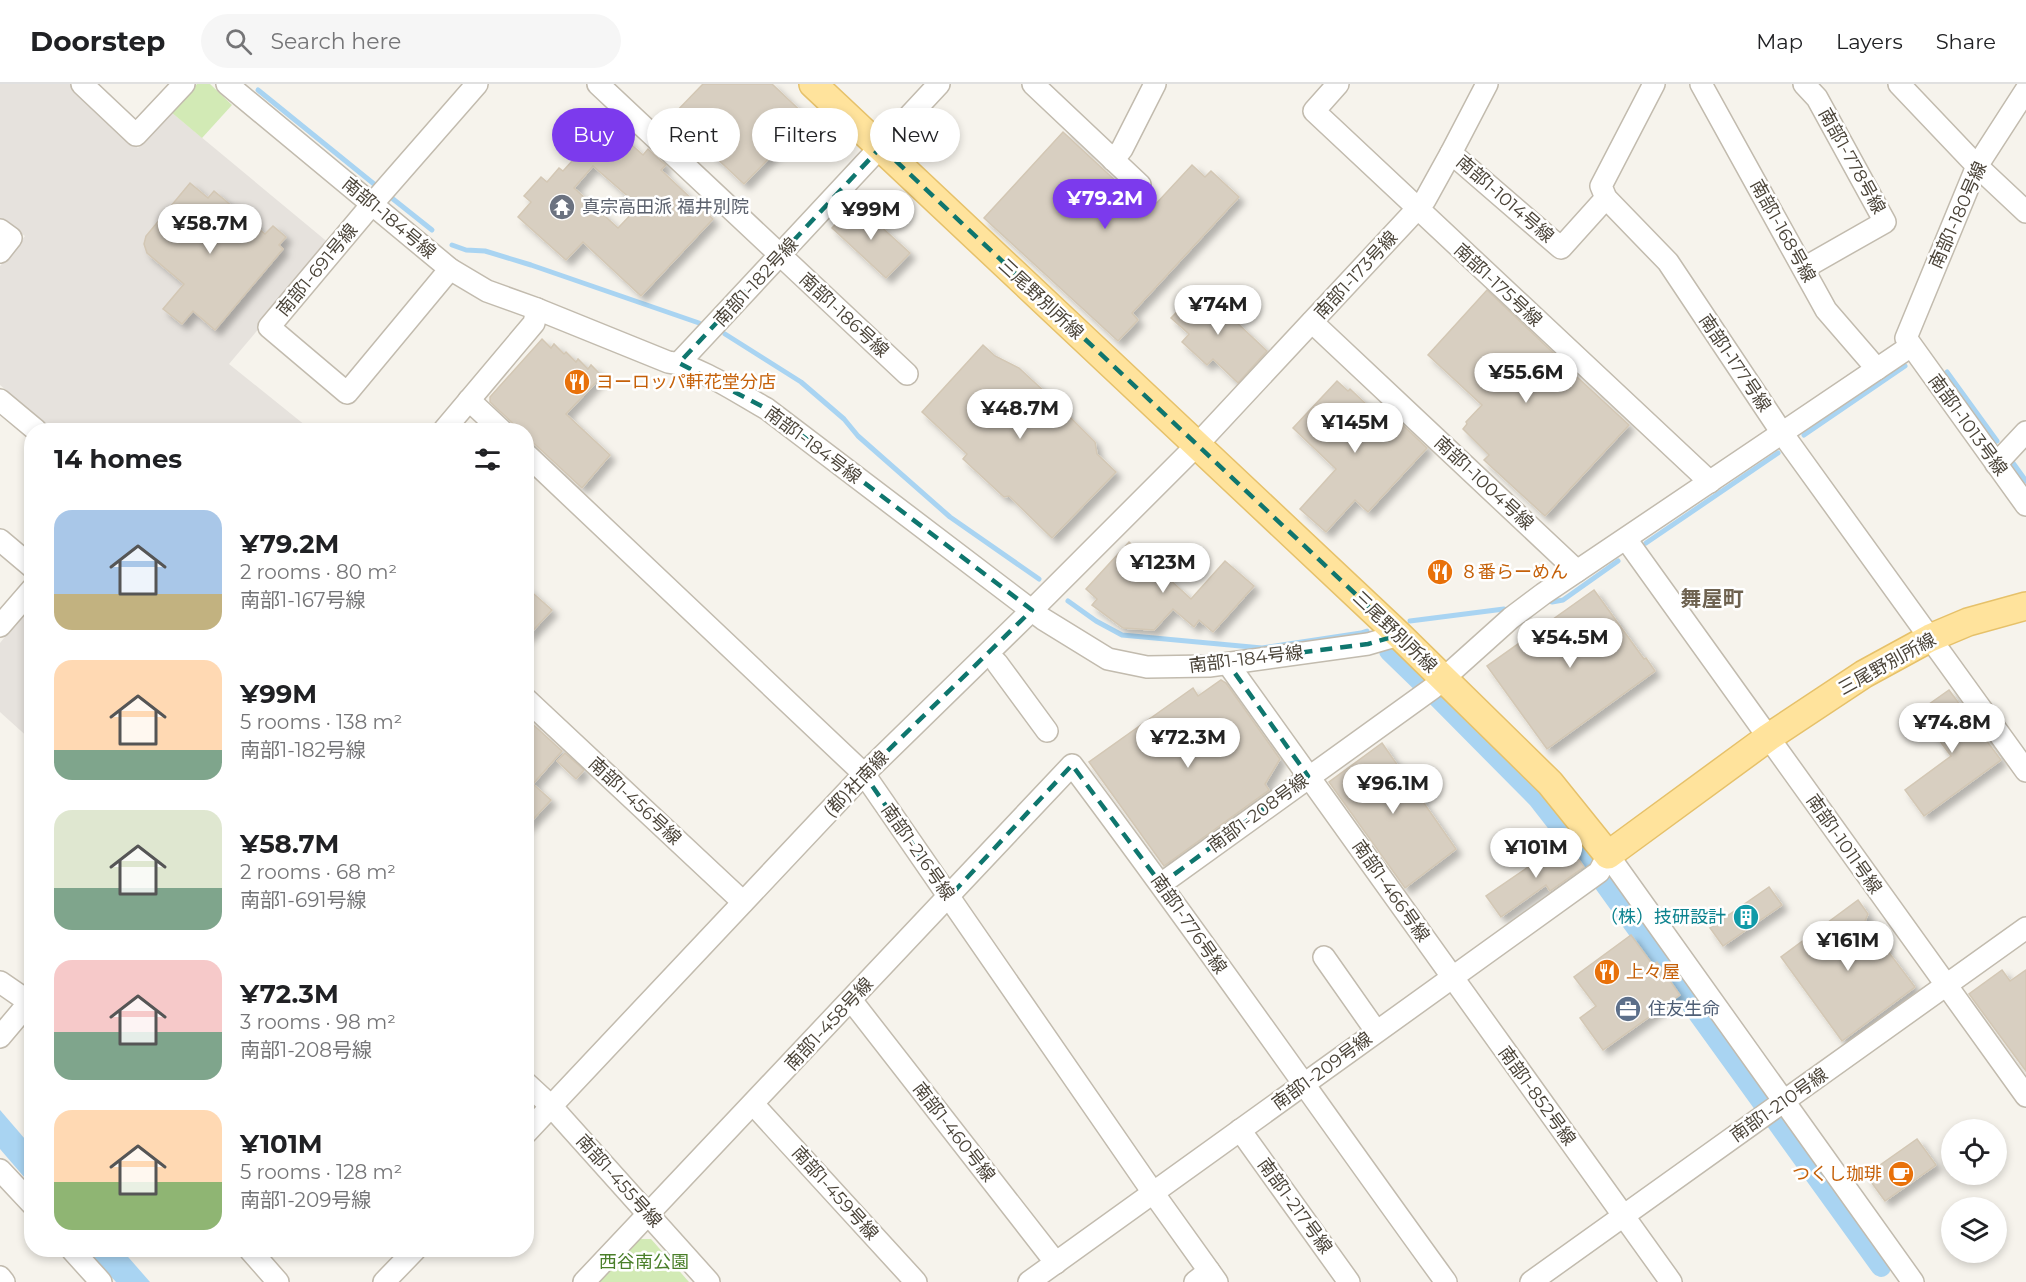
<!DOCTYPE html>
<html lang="en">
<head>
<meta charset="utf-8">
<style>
	body { margin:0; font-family:Montserrat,"Noto Sans JP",sans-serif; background:#f6f6f6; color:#202124; height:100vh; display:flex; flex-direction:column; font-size:22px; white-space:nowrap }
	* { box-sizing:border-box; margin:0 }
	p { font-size:20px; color:#757577 }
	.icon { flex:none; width:33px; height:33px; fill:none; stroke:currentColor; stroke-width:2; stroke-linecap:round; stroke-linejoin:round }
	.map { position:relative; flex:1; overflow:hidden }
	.drawer { position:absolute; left:24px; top:339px; width:510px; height:834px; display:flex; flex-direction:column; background:#fff; border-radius:24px; box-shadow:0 3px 9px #0003 }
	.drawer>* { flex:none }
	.guide { position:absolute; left:552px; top:24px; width:570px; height:54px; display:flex; gap:12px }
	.controls { position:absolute; left:1941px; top:1035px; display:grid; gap:12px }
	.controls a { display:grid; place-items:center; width:66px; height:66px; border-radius:50%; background:#fff; box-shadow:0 3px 9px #0003; font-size:30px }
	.price { position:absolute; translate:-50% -51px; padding:0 14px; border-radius:21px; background:#fff; color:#222; font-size:20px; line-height:39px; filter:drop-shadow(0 2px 3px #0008) }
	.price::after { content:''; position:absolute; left:50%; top:36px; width:18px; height:14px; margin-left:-9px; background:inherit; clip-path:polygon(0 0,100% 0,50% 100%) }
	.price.on { background:#7c3aed; color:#fff }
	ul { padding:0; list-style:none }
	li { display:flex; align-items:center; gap:18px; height:150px; padding:0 30px }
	li span { display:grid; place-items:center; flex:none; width:168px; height:120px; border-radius:18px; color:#555 }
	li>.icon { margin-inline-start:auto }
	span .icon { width:72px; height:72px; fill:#fffc; stroke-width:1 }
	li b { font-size:26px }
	h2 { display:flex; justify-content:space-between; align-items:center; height:72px; padding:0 30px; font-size:26px }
	.tag { padding:0 21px; border-radius:27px; background:#fff; box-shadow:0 3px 9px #0003; font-size:21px; line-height:54px }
	.tag.on { background:#7c3aed; color:#fff }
	header { display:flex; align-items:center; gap:36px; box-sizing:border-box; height:84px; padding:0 30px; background:#fff; border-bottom:2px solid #e0e0e0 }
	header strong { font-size:28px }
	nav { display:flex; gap:33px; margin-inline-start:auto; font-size:21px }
	.search { width:420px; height:54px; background:#f6f6f6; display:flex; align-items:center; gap:15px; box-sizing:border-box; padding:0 21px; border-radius:33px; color:#757577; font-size:22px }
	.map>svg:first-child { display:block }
	.industrial { fill:#e6e2dd }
	.green { fill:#d2eab5 }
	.water { fill:#a9d4f2 }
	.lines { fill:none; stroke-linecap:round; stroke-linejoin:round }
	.stream { stroke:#a9d4f2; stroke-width:5 }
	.canal { stroke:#a9d4f2; stroke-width:20 }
	.building { fill:#d8cfc1; stroke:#d3c7b4; stroke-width:1.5; fill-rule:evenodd; filter:url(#shadow) }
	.minor-casing { stroke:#c2bbae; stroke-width:24 }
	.major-casing { stroke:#e6c16a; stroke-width:30 }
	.minor { stroke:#fff; stroke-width:21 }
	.major { stroke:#ffe39c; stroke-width:27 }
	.marked { fill:none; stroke:#0f766e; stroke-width:4.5; stroke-dasharray:12 8; stroke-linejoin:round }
	.labels { text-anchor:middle; stroke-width:5; stroke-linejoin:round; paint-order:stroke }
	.street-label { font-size:18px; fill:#4b4439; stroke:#fff }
	.worship-label { font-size:18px; fill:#5b616d; stroke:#fff; text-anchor:start }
	.food-label { font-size:18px; fill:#c56008; stroke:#fff; text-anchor:start }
	.culture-label { font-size:18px; fill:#0d838f; stroke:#fff; text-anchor:end }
	.service-label { font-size:18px; fill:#4e5e75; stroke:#fff; text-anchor:start }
	.park-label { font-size:18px; fill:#4a7f2a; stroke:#fff }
	.quarter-label { font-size:21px; font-weight:bold; fill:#6e6250; stroke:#fff }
</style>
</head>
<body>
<header>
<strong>Doorstep</strong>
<div class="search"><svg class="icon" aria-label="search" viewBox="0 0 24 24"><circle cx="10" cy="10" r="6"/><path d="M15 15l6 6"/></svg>Search here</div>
<nav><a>Map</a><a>Layers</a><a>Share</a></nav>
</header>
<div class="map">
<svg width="2026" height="1198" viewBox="0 0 2026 1198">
	<defs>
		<filter id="shadow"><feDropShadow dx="5.5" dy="5.5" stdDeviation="3" flood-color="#0004"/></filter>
	</defs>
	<rect width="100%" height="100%" fill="#f6f3ec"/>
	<g class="industrial">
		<path d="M0,0H70L138,64L171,28L330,160L229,280L311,346H54L0,301V182L25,152L0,134Z"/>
		<path d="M31,521V656L0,628V559Z"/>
	</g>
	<g class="green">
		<path d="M197,0H210L232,21L202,54L171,28Z"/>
		<path d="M637,1155H651L689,1198H597Z"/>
	</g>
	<g class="water">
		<path d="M0,1026L31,1062V1101L0,1065Z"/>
		<path d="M87,1166H122L150,1198H116Z"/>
	</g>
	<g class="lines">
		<g class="stream">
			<path d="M258,6L374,100"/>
			<path d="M393,115L432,146"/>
			<path d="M452,161L466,166L485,167L531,181L699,239"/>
			<path d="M725,250L801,298L844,335L858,352L950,433L1039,495"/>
			<path d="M1947,288L1997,357"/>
			<path d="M1804,351L1905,282"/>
			<path d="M2013,379L2026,397"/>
			<path d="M1646,459L1778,369"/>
			<path d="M1068,517L1096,537L1122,551L1262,564L1361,549L1367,547"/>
			<path d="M1552,518L1563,516L1618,477"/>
			<path d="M1410,537L1504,525"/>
		</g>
		<g class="canal">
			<path d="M1389,567L1423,600"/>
			<path d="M1437,613L1538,715L1591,783"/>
			<path d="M1603,798L1763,1020"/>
			<path d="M1775,1036L1881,1183"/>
		</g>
	</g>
	<g class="building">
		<path d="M703,0H772L808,34L744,100L672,32Z"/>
		<path d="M615,46L643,71L648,65L661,77L666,81L661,86L713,135L641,212L583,158L566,176L518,133L531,118L524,112L541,93L547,98L559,84L563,87L592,55L600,62ZM593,82L639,122L618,144L574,104Z"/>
		<path d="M1063,48L1119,100L1132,111L1142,113L1153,123L1192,81L1205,93L1211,87L1239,113L1132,229L1138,236L1118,257L984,134Z"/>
		<path d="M190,99L208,114L214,107L265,150L273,142L286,153L279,161L283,165L215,246L193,227L182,240L163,225L184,200L147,169L144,160L146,152Z"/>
		<path d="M855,119L910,169L886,194L832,144Z"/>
		<path d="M1200,204L1267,267L1238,299L1213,275L1207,281L1182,258L1189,250L1171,234Z"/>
		<path d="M1487,206L1565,280L1564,281L1629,341L1545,432L1484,376L1489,371L1463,345L1467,340L1466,338L1482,321L1428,271Z"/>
		<path d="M542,255L551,264L554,260L564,270L566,268L576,278L578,275L588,285L591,281L602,292L566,330L610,371L582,404L526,352V346H520L490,318V313Z"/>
		<path d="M983,261L995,272L1019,284L1046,309L1095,358L1097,370L1116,388L1052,454L1009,412L1004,413L963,375L967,370L922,328Z"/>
		<path d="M1337,297L1348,307L1350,305L1382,335L1389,328L1427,364L1368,428L1355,416L1326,448L1300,425L1336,385L1293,344Z"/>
		<path d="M1129,458L1191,515L1225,477L1254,502L1213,548L1199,536L1194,543L1173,525L1154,546L1123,544L1092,521L1097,515L1086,505Z"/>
		<path d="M526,503L552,526L526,554Z"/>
		<path d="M1594,506L1644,575L1646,574L1655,587L1547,665L1487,582Z"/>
		<path d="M1221,596L1226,599L1280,675L1265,700L1269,706L1164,782L1089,678L1193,604L1198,612Z"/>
		<path d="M1949,606L2001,676L1924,732L1905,706L1951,672L1918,628Z"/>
		<path d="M526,634L562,667L533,700L551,716L526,743Z"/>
		<path d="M1382,659L1456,765L1405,804L1329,698Z"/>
		<path d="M565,669L584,686L576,695L557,677Z"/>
		<path d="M1566,757L1584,783L1550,807L1546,801L1501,833L1486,812Z"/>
		<path d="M1769,803L1782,821L1723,862L1710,844Z"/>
		<path d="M1858,816L1868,830L1865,837L1915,903L1842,957L1781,873Z"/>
		<path d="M1631,851L1653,881L1657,878L1680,911L1603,966L1580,934L1596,922L1574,893Z"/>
		<path d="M2002,886L2010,897L2026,886V987L1969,910Z"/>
		<path d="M1917,1055L1936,1081L1885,1117L1866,1091Z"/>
	</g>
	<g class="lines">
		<g class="minor-casing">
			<g id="minor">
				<path d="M82,0L136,51L184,0"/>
				<path d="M227,0L450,185L487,207L537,225L668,278C698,281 740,310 767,325L1043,535L1108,575L1147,583L1209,582L1368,560L1399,551"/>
				<path d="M598,0L907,290"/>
				<path d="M1033,0L1140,101"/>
				<path d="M1338,0L1314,27L1710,398"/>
				<path d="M1654,0L1601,102L1606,114L1668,178L1782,349L2026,687"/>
				<path d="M1701,0L1826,226L1877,285"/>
				<path d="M1899,0L1977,82L2026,128"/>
				<path d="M2026,6L1977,82L1906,254L2026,421"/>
				<path d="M1451,69L1561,164L1606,114"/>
				<path d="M1113,76L1122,65L1155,0"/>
				<path d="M0,146L11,154L0,168"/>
				<path d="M1804,184L1885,138L1817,14L1804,0"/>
				<path d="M450,185L347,309L269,243L373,119L477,0"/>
				<path d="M1312,238L1577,487"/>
				<path d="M679,279L939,0"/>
				<path d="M0,316L36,346"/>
				<path d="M469,316L501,346"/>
				<path d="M444,346L534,239L537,225"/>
				<path d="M526,370L864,690L1154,1110L1217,1198"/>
				<path d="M1996,380L2026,348"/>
				<path d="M1626,455L2026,1012"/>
				<path d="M0,456L32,483"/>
				<path d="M0,542L32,505"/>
				<path d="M997,579L1047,647"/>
				<path d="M1228,580L1671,1198"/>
				<path d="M526,615L743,818"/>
				<path d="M1161,800L1433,604L1511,534L1543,510L1911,262"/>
				<path d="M1324,873L1376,947"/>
				<path d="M0,898L32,920"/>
				<path d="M851,916L1056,1179"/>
				<path d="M0,953L32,915"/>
				<path d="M526,999L551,1022L709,1198"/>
				<path d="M753,1020L916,1198"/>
				<path d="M1240,1046L1349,1198"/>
				<path d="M526,1049L864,690L1032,526L1196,362L1417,125L1425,116L1451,69L1487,0"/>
				<path d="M0,1086L32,1120"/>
				<path d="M72,1166L101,1198"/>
				<path d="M250,1166L278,1198"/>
				<path d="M0,1193L4,1198"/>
				<path d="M384,1198L415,1166"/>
				<path d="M584,1198L1072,681C1200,851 1321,1026 1446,1198"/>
				<path d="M1029,1198L1599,788L1608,771L1913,1198"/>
				<path d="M1195,1198L1209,1187"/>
				<path d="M1531,1198L2026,844"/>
			</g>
		</g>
		<g class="major-casing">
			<path id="major" d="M813,0L1399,551L1550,699L1608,771L1769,653L1864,590L1930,554L1968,538L2026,522"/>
		</g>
		<use href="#minor" class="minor"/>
		<use href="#major" class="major"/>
	</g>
	<path class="marked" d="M881,63L1399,551L1368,560L1227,578L1308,692L1161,800L1072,681L949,813L864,690L1032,526L767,325L679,279Z"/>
	<defs>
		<g id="temple-disc" transform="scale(1.35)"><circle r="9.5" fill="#6b7280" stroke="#fff"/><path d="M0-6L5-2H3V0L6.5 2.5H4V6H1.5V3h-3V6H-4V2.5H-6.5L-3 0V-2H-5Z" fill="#fff"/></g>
		<g id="restaurant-disc" transform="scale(1.35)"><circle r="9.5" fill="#e8710a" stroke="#fff"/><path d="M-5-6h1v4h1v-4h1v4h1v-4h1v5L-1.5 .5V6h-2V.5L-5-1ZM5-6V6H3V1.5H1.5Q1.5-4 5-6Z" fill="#fff"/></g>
		<g id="building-disc" transform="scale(1.35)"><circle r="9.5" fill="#0f9aa8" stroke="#fff"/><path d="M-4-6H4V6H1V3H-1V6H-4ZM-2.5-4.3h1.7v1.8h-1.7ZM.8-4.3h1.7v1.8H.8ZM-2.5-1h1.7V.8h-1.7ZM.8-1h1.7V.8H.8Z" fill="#fff"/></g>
		<g id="office-disc" transform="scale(1.35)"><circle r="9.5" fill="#5c6f8a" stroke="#fff"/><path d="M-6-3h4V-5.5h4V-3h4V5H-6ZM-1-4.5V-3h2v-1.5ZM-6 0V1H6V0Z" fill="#fff"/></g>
		<g id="cafe-disc" transform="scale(1.35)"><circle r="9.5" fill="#e8710a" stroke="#fff"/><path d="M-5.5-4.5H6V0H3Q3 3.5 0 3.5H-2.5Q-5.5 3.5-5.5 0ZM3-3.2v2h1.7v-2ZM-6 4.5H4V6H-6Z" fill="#fff"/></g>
	</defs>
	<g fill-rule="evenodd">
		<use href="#temple-disc" x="562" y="123"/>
		<use href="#restaurant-disc" x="577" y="298"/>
		<use href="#restaurant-disc" x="1440" y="488"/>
		<use href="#building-disc" x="1746" y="833"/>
		<use href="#restaurant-disc" x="1607" y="888"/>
		<use href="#office-disc" x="1628" y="925"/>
		<use href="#cafe-disc" x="1901" y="1090"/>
	</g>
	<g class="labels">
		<g class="street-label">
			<text transform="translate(1852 77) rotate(61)" y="6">南部1-778号線</text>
			<text transform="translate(1505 115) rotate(41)" y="6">南部1-1014号線</text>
			<text transform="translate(1958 131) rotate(-66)" y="6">南部1-180号線</text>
			<text transform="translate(389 134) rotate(40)" y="6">南部1-184号線</text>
			<text transform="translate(1783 147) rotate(61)" y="6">南部1-168号線</text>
			<text transform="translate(317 186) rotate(-50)" y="6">南部1-691号線</text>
			<text transform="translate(1356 191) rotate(-47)" y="6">南部1-173号線</text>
			<text transform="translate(756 198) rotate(-47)" y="6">南部1-182号線</text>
			<text transform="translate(1498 201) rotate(43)" y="6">南部1-175号線</text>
			<text transform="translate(1041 215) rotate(43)" y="6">三尾野別所線</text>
			<text transform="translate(844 231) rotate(43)" y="6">南部1-186号線</text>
			<text transform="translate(1735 279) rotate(56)" y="6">南部1-177号線</text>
			<text transform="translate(1968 341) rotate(54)" y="6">南部1-1013号線</text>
			<text transform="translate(813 361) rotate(37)" y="6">南部1-184号線</text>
			<text transform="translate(1484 399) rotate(43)" y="6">南部1-1004号線</text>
			<text transform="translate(1395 548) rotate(44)" y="6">三尾野別所線</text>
			<text transform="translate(1246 575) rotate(-7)" y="6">南部1-184号線</text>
			<text transform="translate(1887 580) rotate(-29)" y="6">三尾野別所線</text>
			<text transform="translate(856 700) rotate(-46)" y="6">(都)社南線</text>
			<text transform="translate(635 717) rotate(43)" y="6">南部1-456号線</text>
			<text transform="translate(1258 729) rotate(-36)" y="6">南部1-208号線</text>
			<text transform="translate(1844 760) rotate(55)" y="6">南部1-1011号線</text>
			<text transform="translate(918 768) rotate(55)" y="6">南部1-216号線</text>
			<text transform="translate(1391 807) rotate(55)" y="6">南部1-466号線</text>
			<text transform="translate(1189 840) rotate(55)" y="6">南部1-776号線</text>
			<text transform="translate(829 940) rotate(-47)" y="6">南部1-458号線</text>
			<text transform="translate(1322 987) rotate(-36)" y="6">南部1-209号線</text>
			<text transform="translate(1537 1012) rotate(54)" y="6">南部1-852号線</text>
			<text transform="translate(1779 1021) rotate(-35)" y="6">南部1-210号線</text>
			<text transform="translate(954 1048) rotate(52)" y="6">南部1-460号線</text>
			<text transform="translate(619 1097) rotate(48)" y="6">南部1-455号線</text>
			<text transform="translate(835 1109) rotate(48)" y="6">南部1-459号線</text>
			<text transform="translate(1295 1122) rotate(54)" y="6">南部1-217号線</text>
		</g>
		<g class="worship-label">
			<text x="582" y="129">真宗高田派 福井別院</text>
		</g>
		<g class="food-label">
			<text x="596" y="304">ヨーロッパ軒花堂分店</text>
			<text x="1460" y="494">８番らーめん</text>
			<text x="1626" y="894">上々屋</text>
			<text x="1882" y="1096" text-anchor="end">つくし珈琲</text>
		</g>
		<g class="culture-label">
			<text x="1726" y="839">（株）技研設計</text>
		</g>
		<g class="service-label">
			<text x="1648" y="931">住友生命</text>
		</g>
		<g class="park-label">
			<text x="644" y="1184">西谷南公園</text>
		</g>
		<g class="quarter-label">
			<text x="1712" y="522">舞屋町</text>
		</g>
	</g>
</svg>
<div class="controls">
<a><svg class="icon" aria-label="locate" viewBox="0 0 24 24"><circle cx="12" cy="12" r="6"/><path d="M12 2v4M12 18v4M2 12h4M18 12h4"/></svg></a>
<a><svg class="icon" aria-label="layers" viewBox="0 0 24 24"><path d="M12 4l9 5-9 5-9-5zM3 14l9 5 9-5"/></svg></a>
</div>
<b class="price on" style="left:1105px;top:146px">¥79.2M</b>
<b class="price" style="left:871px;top:157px">¥99M</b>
<b class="price" style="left:210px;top:171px">¥58.7M</b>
<b class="price" style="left:1218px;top:252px">¥74M</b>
<b class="price" style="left:1526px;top:320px">¥55.6M</b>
<b class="price" style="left:1020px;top:356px">¥48.7M</b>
<b class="price" style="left:1355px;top:370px">¥145M</b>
<b class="price" style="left:1163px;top:510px">¥123M</b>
<b class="price" style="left:1570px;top:585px">¥54.5M</b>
<b class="price" style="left:1952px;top:670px">¥74.8M</b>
<b class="price" style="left:1188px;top:685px">¥72.3M</b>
<b class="price" style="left:1393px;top:731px">¥96.1M</b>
<b class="price" style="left:1536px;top:795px">¥101M</b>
<b class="price" style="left:1848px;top:888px">¥161M</b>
<div class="guide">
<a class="tag on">Buy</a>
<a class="tag">Rent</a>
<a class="tag">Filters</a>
<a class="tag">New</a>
</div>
<section class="drawer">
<h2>14 homes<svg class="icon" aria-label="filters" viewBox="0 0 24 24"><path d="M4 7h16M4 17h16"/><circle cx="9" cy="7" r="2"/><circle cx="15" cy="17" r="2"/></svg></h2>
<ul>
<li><span style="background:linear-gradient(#a9c7e8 70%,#c2b280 0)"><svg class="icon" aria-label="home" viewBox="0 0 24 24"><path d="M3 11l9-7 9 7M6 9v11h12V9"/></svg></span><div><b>¥79.2M</b><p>2 rooms · 80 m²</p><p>南部1-167号線</p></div></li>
<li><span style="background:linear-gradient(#ffd9b3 75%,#7fa58c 0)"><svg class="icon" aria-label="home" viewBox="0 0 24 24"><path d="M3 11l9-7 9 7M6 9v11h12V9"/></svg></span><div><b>¥99M</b><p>5 rooms · 138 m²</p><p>南部1-182号線</p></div></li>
<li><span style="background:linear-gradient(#dfe7d0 65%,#7fa58c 0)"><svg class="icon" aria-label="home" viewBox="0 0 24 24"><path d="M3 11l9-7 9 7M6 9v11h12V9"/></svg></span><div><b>¥58.7M</b><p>2 rooms · 68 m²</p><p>南部1-691号線</p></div></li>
<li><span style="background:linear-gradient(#f6c9c9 60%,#7fa58c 0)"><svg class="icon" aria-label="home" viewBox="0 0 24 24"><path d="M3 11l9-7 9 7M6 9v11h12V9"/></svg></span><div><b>¥72.3M</b><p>3 rooms · 98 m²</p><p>南部1-208号線</p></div></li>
<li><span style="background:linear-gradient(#ffd9b3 60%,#8fb573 0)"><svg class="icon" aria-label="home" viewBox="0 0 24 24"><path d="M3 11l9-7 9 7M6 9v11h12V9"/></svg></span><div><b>¥101M</b><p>5 rooms · 128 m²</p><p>南部1-209号線</p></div></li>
</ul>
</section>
</div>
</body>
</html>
